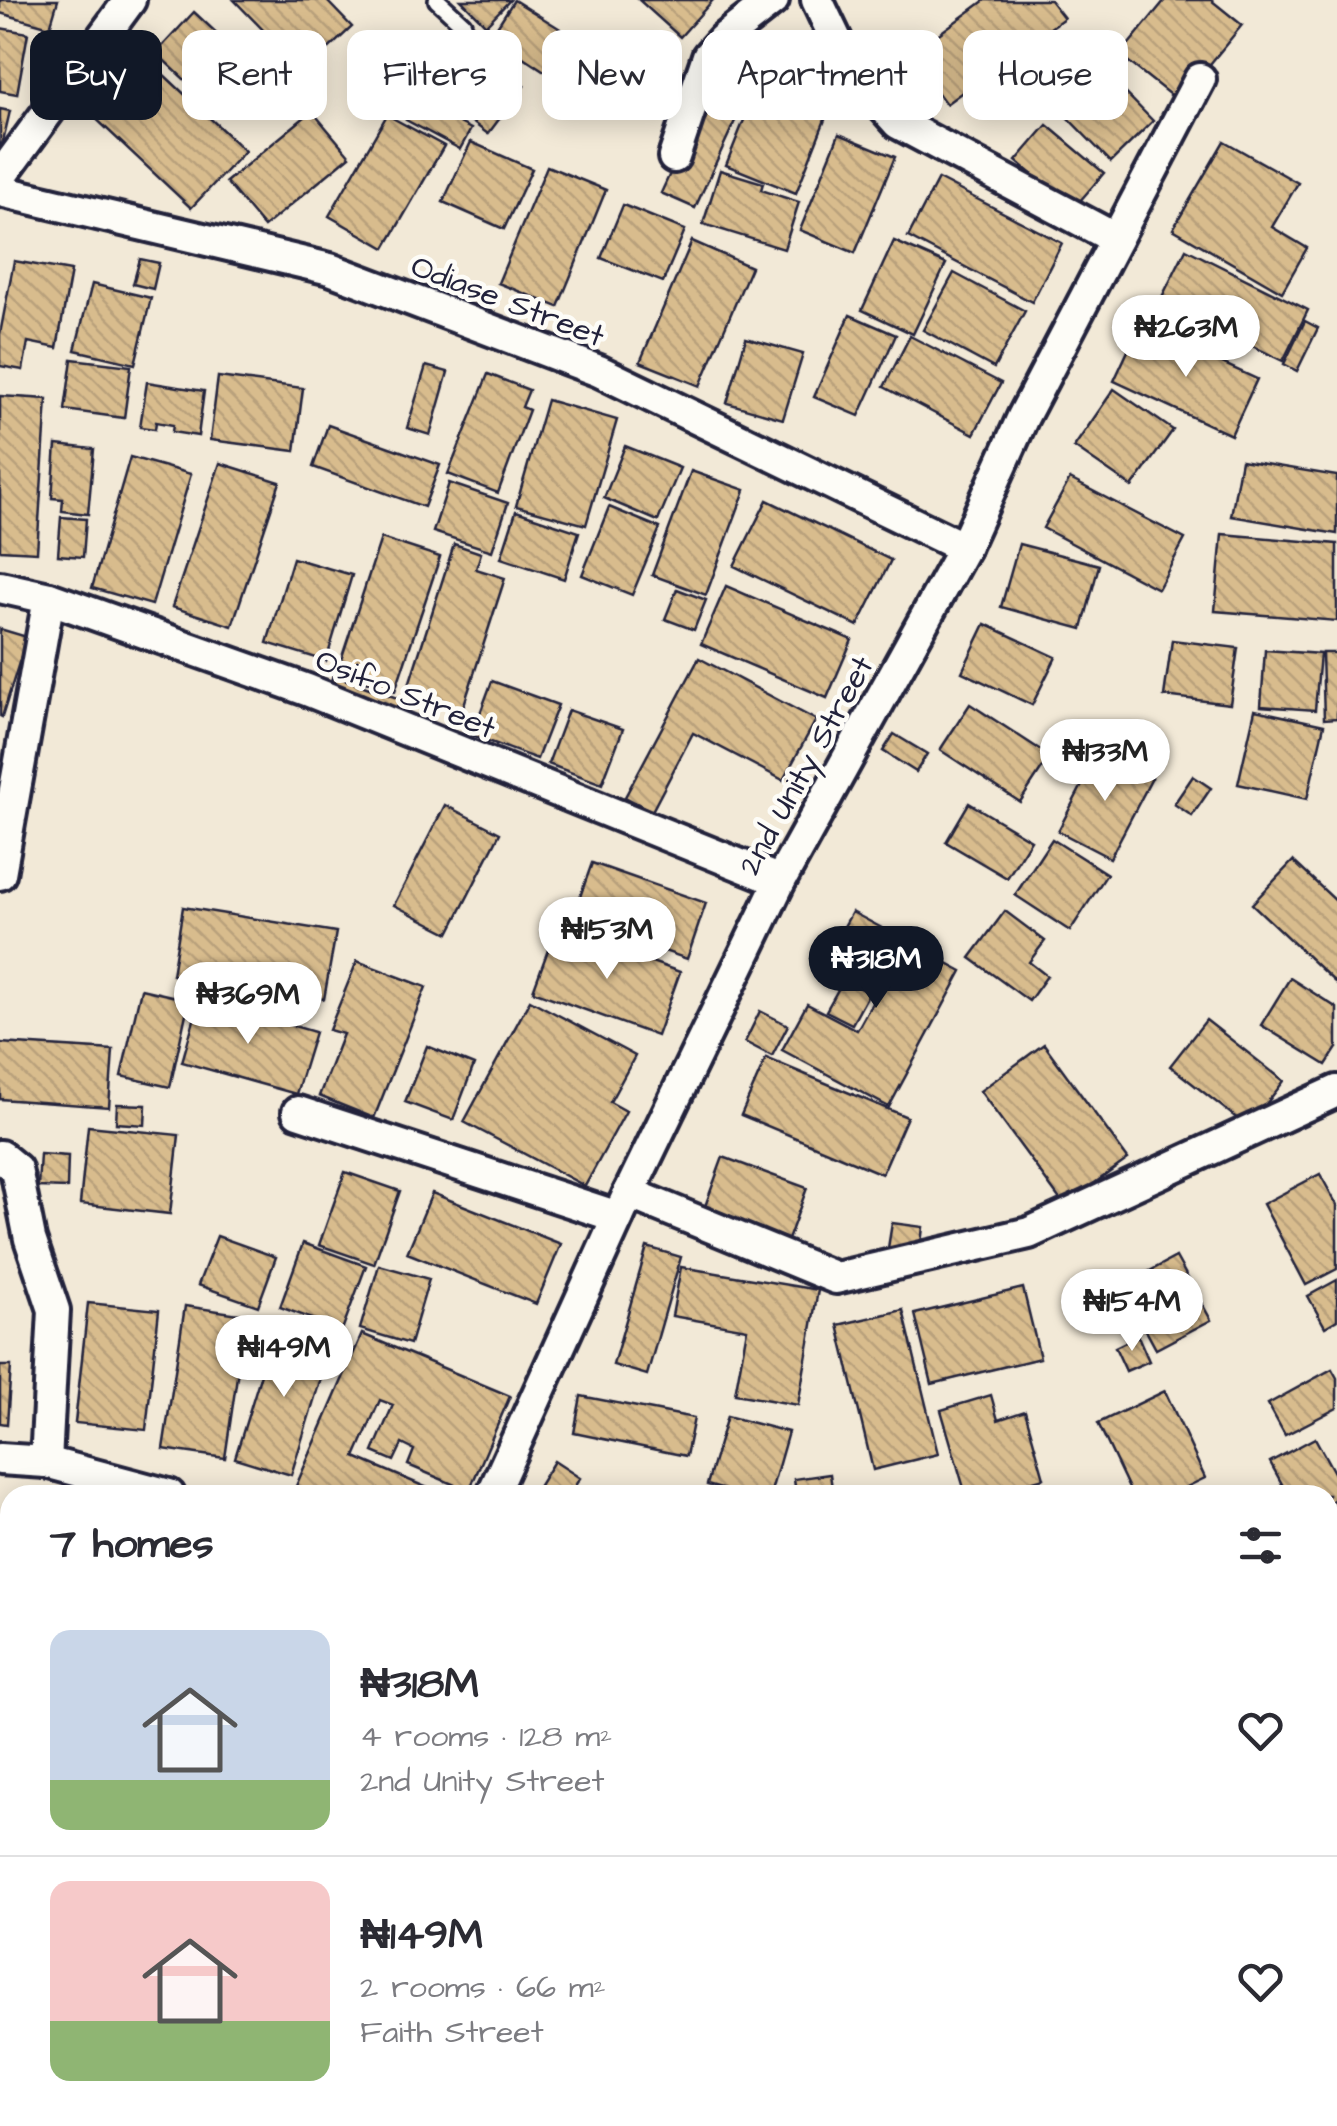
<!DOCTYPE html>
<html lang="en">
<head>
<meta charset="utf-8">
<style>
	body { margin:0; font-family:"Architects Daughter",sans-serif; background:#f2f2f3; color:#2b2b33; height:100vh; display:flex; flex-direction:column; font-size:38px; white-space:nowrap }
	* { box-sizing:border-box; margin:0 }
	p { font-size:32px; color:#7c7c81 }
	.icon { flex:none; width:55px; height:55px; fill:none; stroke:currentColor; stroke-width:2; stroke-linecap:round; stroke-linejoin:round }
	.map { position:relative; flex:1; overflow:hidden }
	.sheet { position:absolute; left:0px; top:1485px; width:1338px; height:642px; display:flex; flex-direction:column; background:#fff; border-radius:30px 30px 0 0; box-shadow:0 5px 25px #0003 }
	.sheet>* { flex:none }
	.top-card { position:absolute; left:30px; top:30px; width:1278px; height:90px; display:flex; gap:20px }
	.price { position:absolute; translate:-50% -85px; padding:0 22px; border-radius:35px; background:#fff; color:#222; font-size:32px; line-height:65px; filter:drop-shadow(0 2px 5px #0008) }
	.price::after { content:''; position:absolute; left:50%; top:60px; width:30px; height:22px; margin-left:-15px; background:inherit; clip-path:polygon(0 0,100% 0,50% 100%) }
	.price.current { background:#111827; color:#fff }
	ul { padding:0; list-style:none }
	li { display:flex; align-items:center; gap:30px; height:250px; padding:0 50px }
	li+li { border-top:2px solid #e1e1e2 }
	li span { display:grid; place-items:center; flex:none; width:280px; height:200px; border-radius:20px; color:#555 }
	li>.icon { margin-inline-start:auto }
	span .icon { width:120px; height:120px; fill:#fffc; stroke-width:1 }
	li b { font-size:42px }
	h2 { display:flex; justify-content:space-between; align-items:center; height:120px; padding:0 50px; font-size:42px }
	.chip { padding:0 35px; border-radius:20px; background:#fff; box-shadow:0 5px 25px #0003; font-size:35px; line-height:90px }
	.chip.current { background:#111827; color:#fff }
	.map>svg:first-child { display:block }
	.building { fill:url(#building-back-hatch); stroke:#22223b; stroke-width:2.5 }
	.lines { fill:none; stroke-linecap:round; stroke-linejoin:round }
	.lane-casing { stroke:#22223b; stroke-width:22 }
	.street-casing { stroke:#22223b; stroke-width:38 }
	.primary-casing { stroke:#22223b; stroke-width:55 }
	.lane { stroke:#fdfcf7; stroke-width:15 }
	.street { stroke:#fdfcf7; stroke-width:30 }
	.primary { stroke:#f8deab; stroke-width:48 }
	.labels { text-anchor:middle; stroke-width:9; stroke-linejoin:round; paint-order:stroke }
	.street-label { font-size:32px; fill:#22223b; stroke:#fdfcf7 }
</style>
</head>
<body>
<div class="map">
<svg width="1337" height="2126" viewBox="0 0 1337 2126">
	<defs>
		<pattern id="building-back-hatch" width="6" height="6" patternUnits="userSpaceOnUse" patternTransform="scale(2.5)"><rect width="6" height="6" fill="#d8bc8d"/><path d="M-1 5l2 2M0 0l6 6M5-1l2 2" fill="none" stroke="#b9a17b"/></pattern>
	</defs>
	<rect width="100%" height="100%" fill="#f2e9d7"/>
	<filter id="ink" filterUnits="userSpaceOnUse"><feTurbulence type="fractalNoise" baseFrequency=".01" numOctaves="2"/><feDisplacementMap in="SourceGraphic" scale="20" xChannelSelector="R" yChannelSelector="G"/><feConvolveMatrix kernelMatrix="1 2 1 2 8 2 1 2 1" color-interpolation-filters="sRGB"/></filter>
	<g filter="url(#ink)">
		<g class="building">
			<path d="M0,0H58L50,27L0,13Z"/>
			<path d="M234,0H326L352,27L304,72Z"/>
			<path d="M461,0H510L486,25Z"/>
			<path d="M514,0L594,50L569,87L491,36Z"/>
			<path d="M639,0H713L680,37Z"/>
			<path d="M985,0H1050L1064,18L946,104L910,55Z"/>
			<path d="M1165,0H1211L1242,25L1179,102L1120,55Z"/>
			<path d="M194,12L252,66L214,107L156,53Z"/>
			<path d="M0,28L28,33L17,94L0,91Z"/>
			<path d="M460,37L524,86L488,134L423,85Z"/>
			<path d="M735,41L765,54L752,81L722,68Z"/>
			<path d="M145,57L245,151L191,208L91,114Z"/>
			<path d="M718,69L752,84L695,208L661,193Z"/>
			<path d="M1104,71L1153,121L1111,162L1062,112Z"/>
			<path d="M760,80L782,88L784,81L803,88L800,96L830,107L796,193L726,165Z"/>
			<path d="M416,100L471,129L460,149L406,120Z"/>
			<path d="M0,109L10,111L0,154Z"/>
			<path d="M312,111L350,156L264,227L226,182Z"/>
			<path d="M387,115L444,146L385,248L329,216Z"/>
			<path d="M1047,125L1104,173L1073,209L1016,161Z"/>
			<path d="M839,134L895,157L855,253L800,230Z"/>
			<path d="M1224,141L1298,183L1272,227L1307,248L1282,292L1173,229Z"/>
			<path d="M471,142L532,169L504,229L443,202Z"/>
			<path d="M547,166L606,190L558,307L498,283Z"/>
			<path d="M720,170L763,183L761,190L799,202L784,249L703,224Z"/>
			<path d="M938,179L1062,243L1032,302L908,237Z"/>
			<path d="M623,205L685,230L663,282L601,258Z"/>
			<path d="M692,241L751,267L700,386L640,362Z"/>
			<path d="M894,241L946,264L913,334L862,310Z"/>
			<path d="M1186,249L1308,310L1283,361L1234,337L1224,356L1151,319Z"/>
			<path d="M140,259L159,263L153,289L133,284Z"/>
			<path d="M14,261L71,271L57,348L28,342L23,370L0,366V334Z"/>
			<path d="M954,273L1025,311L994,368L923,330Z"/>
			<path d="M92,284L151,298L135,364L75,350Z"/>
			<path d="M850,315L896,335L859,416L814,397Z"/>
			<path d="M1305,321L1318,328L1297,371L1284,364Z"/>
			<path d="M1140,325L1257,379L1231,435L1114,381Z"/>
			<path d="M910,336L1001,383L974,434L884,387Z"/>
			<path d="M746,338L803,354L783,419L727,403Z"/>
			<path d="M72,359L131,366L124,418L65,410Z"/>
			<path d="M426,366L448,372L430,435L407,428Z"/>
			<path d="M488,374L529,390L522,407L529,410L498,493L448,474Z"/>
			<path d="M218,377L303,388L295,451L210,440Z"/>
			<path d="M147,382L204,391L198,436L172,432L173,425L156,422L155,429L140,427Z"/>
			<path d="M1114,389L1173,430L1132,487L1074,447Z"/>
			<path d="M0,396L47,399L37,552L0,550Z"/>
			<path d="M547,400L617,420L586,525L516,506Z"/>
			<path d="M328,425L440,465L424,507L313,467Z"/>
			<path d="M56,445L94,449L88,514L62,511L63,499L52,498Z"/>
			<path d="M625,446L680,468L658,521L604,498Z"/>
			<path d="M130,457L191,474L152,605L92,588Z"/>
			<path d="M1241,460L1337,476V534L1231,516Z"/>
			<path d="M220,463L280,482L232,626L172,607Z"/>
			<path d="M691,471L745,490L706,595L652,575Z"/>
			<path d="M1070,479L1185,539L1158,589L1043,528Z"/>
			<path d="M449,483L508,503L492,551L433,532Z"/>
			<path d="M767,500L891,560L858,626L734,566Z"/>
			<path d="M609,507L660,528L632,595L582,575Z"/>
			<path d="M516,511L579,532L564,579L501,558Z"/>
			<path d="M61,517L86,519L83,557L58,555Z"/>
			<path d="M1222,534L1337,544V621L1215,611Z"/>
			<path d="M381,538L440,557L395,691L337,672Z"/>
			<path d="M454,544L481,553L476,569L505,578L462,711L406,694Z"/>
			<path d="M1019,544L1099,565L1082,629L1001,607Z"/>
			<path d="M293,558L352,575L326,661L267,643Z"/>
			<path d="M726,586L852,640L827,698L701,644Z"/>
			<path d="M677,589L706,600L694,630L665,619Z"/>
			<path d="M985,624L1056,657L1032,705L962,672Z"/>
			<path d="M0,629L27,637L2,717L0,716Z"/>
			<path d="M1172,640L1238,648L1230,704L1164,696Z"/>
			<path d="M1265,650L1320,654L1315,710L1261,706Z"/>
			<path d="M1322,653H1337V718L1324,719Z"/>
			<path d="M699,658L816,720L783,780L693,733L652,811L625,797Z"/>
			<path d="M333,675L400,699L393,719L326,695Z"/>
			<path d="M492,681L558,705L537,759L472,735Z"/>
			<path d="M970,704L1050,756L1020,802L940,750Z"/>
			<path d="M568,710L623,729L602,784L548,764Z"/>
			<path d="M1255,710L1324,725L1307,799L1238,784Z"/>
			<path d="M894,734L927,754L916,772L883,751Z"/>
			<path d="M1100,751L1152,778L1110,858L1058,831Z"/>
			<path d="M1193,776L1211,788L1192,816L1174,804Z"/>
			<path d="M969,803L1031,840L1007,878L946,842Z"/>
			<path d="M445,805L500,833L449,933L394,905Z"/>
			<path d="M1052,839L1107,874L1070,931L1015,895Z"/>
			<path d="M1293,861L1337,902V984L1252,904Z"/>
			<path d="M592,863L706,903L687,959L572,919Z"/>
			<path d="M183,907L336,932L324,999L172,975Z"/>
			<path d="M1005,911L1045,941L1029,962L1047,976L1029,1001L970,958Z"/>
			<path d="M852,912L962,971L889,1107L782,1050L807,1004L857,1030L877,994L823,965Z"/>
			<path d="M556,928L680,972L657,1036L533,991Z"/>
			<path d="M357,961L426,987L374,1118L319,1096L343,1034L329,1030Z"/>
			<path d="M1290,978L1337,1008V1048L1326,1065L1261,1025Z"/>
			<path d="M844,979L869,993L852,1024L826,1011Z"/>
			<path d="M141,989L189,1000L170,1087L121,1076Z"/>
			<path d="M200,999L315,1032L296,1094L182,1062Z"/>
			<path d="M530,1000L635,1056L610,1102L626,1111L585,1186L464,1122Z"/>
			<path d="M760,1011L788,1025L772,1056L745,1042Z"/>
			<path d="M1206,1020L1284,1081L1248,1127L1170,1066Z"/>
			<path d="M0,1043L113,1050L109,1107L0,1099Z"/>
			<path d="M1044,1044L1128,1159L1064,1205L980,1091Z"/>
			<path d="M427,1046L474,1065L453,1120L405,1102Z"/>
			<path d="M766,1058L907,1117L882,1174L741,1115Z"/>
			<path d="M117,1104L146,1105L145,1125L116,1123Z"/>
			<path d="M88,1126L179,1135L170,1214L80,1204Z"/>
			<path d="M40,1154L68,1156L67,1188L38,1187Z"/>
			<path d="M723,1157L807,1188L788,1240L704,1209Z"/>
			<path d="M345,1172L400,1191L374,1264L319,1245Z"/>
			<path d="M1320,1174L1337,1205V1269L1306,1285L1263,1204Z"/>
			<path d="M432,1193L561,1244L536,1304L407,1253Z"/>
			<path d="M892,1223L923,1227L920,1252L888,1248Z"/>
			<path d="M217,1236L276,1257L258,1306L198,1285Z"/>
			<path d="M303,1243L366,1266L342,1330L280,1307Z"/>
			<path d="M647,1247L681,1257L647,1375L613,1365Z"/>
			<path d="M1176,1257L1211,1320L1156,1349L1122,1286Z"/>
			<path d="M379,1265L429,1279L410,1344L360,1329Z"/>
			<path d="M681,1267L818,1290L798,1405L735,1394L747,1329L672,1316Z"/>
			<path d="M1337,1280V1320L1325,1327L1308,1296Z"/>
			<path d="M1090,1284L1097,1311L1076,1317L1069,1289Z"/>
			<path d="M1023,1288L1040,1358L932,1384L915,1314Z"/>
			<path d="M88,1303L159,1310L146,1430L75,1423Z"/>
			<path d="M185,1306L246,1315L225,1458L163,1449Z"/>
			<path d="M903,1310L938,1454L873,1470L838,1325Z"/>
			<path d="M276,1325L332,1342L291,1475L235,1458Z"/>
			<path d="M362,1334L510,1396L469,1491L408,1465L414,1450L402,1444L394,1461L373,1452L393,1405L380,1400L355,1457L444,1495L293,1493Z"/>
			<path d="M1138,1336L1149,1361L1126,1371L1115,1347Z"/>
			<path d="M0,1366H11L7,1424L0,1423Z"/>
			<path d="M1332,1369L1337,1378V1408L1285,1435L1268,1404Z"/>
			<path d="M1165,1391L1205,1478L1170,1495H1132L1098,1423Z"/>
			<path d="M991,1395L998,1420L1025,1411L1044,1478L984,1495H966L941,1410Z"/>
			<path d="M581,1396L694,1418L686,1456L574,1433Z"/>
			<path d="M727,1416L788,1432L770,1495H743L707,1485Z"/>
			<path d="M1315,1438L1337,1478V1498L1328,1503V1495H1288L1270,1462Z"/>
			<path d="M554,1461L580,1478L569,1495H533Z"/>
			<path d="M830,1474L833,1495H796L794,1479Z"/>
			<path d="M1337,1513V1563L1328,1547V1519Z"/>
			<path d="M1328,1564L1337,1580V1597L1328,1603Z"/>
			<path d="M0,1662L10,1664V1722L0,1721Z"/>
			<rect x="0" y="2040" width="10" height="68"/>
			<path d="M459,2118H842V2126H749V2119L459,2123Z"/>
			<path d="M860,2118H900L901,2126H860Z"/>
			<rect x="905" y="2118" width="40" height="8"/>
		</g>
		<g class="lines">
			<g class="lane-casing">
				<g id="lane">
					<path d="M437,0L463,24"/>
					<path d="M0,1981H10"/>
					<path d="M1328,2025L1337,2015"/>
				</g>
			</g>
			<g class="street-casing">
				<g id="street">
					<path d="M817,0L851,71L898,123L1116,239"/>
					<path d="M674,157L708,56L723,39L773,0"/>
					<path d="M0,177L130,0"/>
					<path d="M0,191L330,269L599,371L964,548"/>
					<path d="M0,587L49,598L307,690L780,881"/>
					<path d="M0,874L49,598"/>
					<path d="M298,1112L618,1217"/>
					<path d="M0,1156L16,1169L30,1239L54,1310L46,1462"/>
					<path d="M629,1193L836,1278L1029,1233L1337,1091"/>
					<path d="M0,1459L46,1462L169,1495"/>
					<path d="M492,1495L629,1193L780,881L964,548L1023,417L1200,79"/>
					<path d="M1152,2118L1158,2126"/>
				</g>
			</g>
			<g class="primary-casing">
				<g id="primary">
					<path d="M0,1819H10"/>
					<path d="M1328,1820H1337"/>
					<path d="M0,1876H10"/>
					<path d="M1328,1894H1337"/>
				</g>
			</g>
			<use href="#lane" class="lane"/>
			<use href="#street" class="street"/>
			<use href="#primary" class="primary"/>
		</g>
	</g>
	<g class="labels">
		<g class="street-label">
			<text transform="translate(508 300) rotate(21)" y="11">Odiase Street</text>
			<text transform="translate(406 693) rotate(22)" y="11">Osifo Street</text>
			<text transform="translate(805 765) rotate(-61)" y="11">2nd Unity Street</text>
		</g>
	</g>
</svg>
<b class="price" style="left:1186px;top:380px">₦263M</b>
<b class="price" style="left:1105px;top:804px">₦133M</b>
<b class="price" style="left:607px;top:982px">₦153M</b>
<b class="price current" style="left:876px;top:1011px">₦318M</b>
<b class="price" style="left:248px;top:1047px">₦369M</b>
<b class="price" style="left:1132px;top:1354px">₦154M</b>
<b class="price" style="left:284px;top:1400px">₦149M</b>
<div class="top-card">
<a class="chip current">Buy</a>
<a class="chip">Rent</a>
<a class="chip">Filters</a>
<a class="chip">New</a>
<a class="chip">Apartment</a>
<a class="chip">House</a>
</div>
<section class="sheet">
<h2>7 homes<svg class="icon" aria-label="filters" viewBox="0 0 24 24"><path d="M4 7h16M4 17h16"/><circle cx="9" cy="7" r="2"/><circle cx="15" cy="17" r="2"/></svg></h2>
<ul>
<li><span style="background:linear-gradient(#c9d6e8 75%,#8fb573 0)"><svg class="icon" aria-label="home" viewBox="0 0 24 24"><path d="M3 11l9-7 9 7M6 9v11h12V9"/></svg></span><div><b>₦318M</b><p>4 rooms · 128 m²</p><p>2nd Unity Street</p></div><svg class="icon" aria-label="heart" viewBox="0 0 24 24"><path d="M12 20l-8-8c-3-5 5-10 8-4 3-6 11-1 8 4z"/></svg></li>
<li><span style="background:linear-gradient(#f6c9c9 70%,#8fb573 0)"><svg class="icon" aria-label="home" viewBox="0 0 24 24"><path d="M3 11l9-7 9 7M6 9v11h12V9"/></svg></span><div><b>₦149M</b><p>2 rooms · 66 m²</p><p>Faith Street</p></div><svg class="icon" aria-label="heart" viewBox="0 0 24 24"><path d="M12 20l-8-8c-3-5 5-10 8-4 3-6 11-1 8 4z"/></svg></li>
</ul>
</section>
</div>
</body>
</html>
